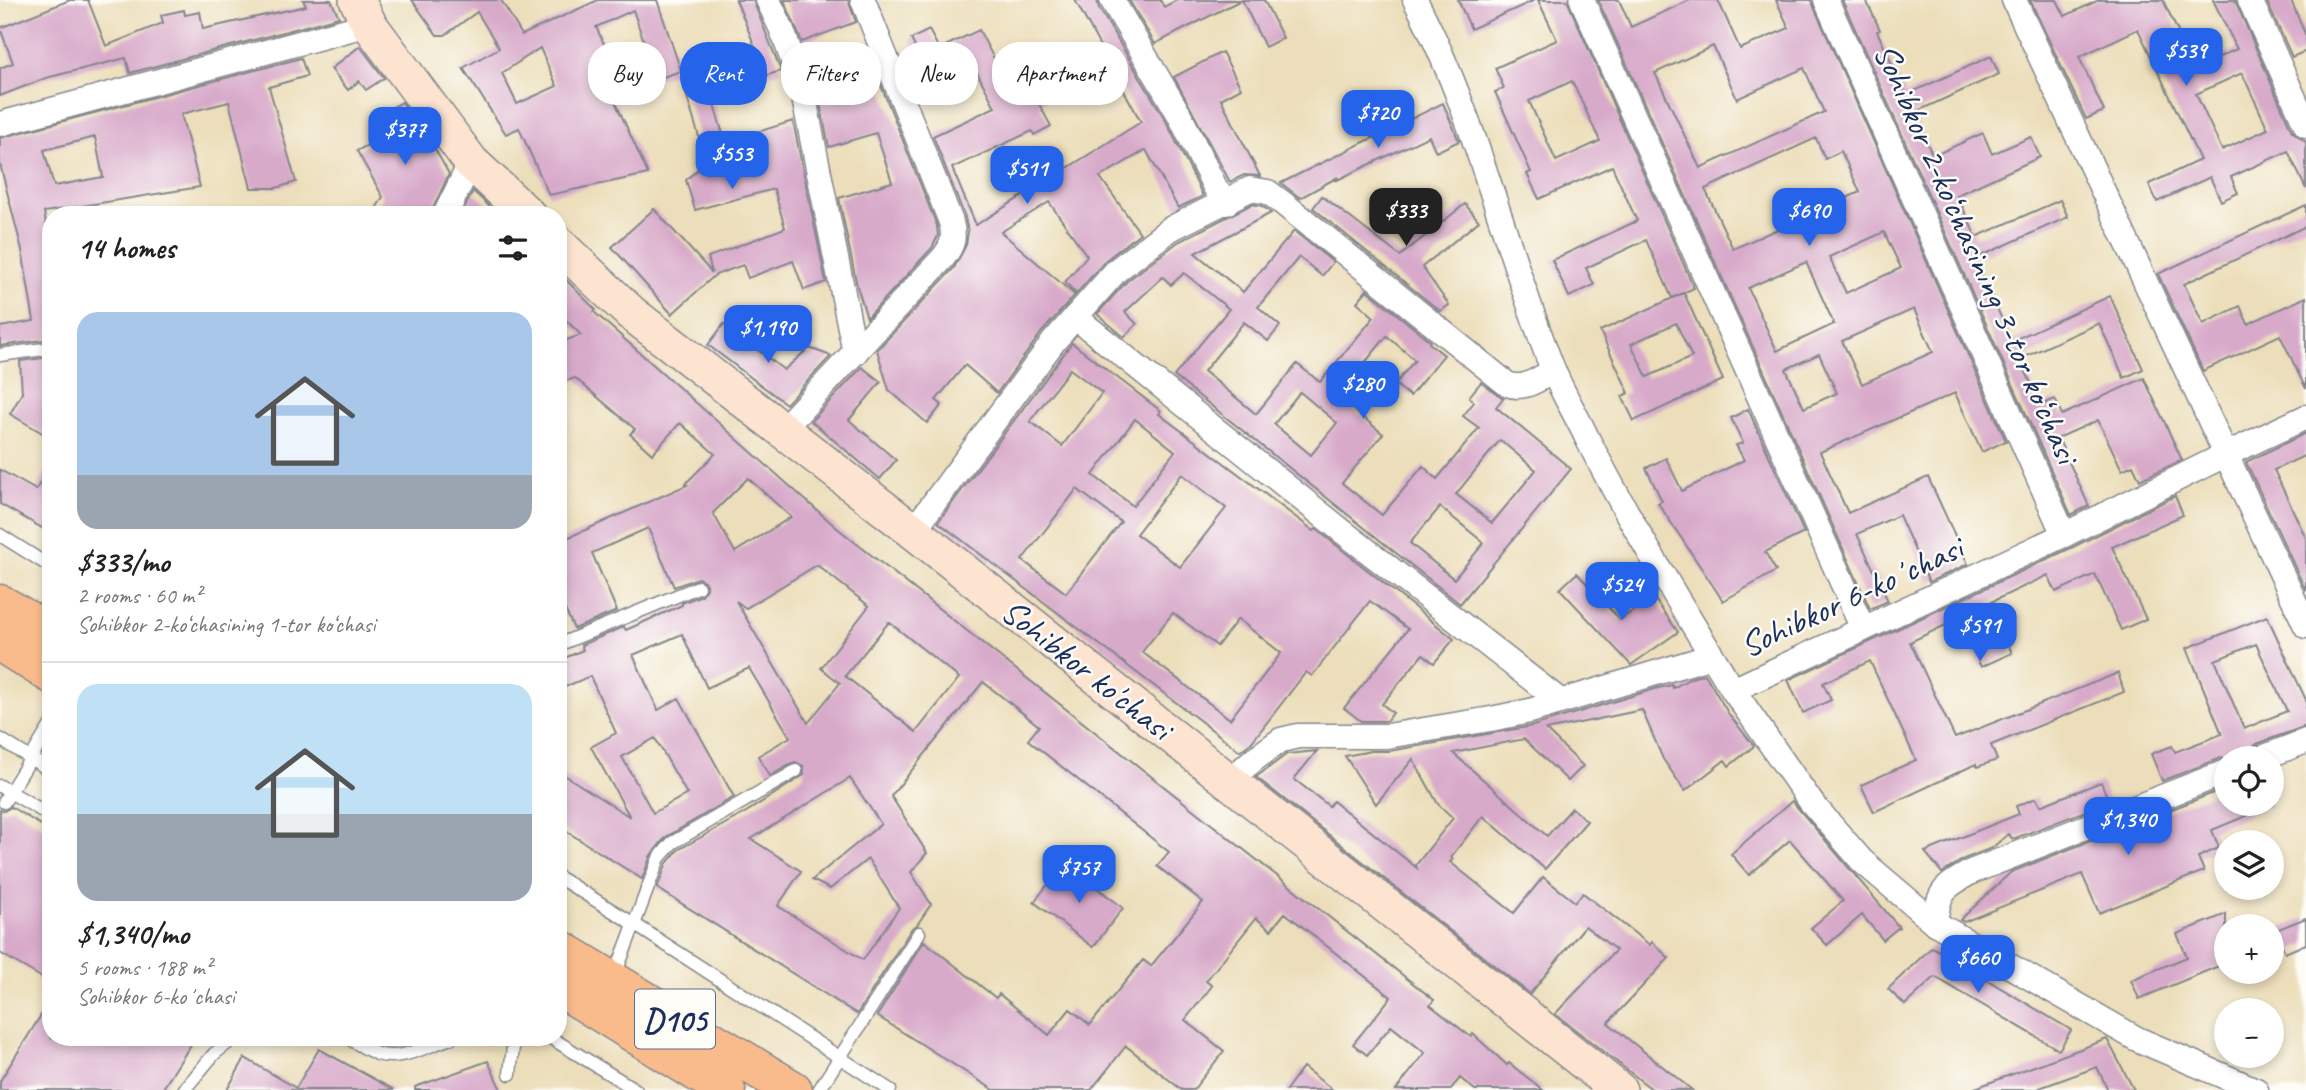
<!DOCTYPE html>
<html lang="en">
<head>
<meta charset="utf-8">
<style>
	body { margin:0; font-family:Caveat,sans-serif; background:#f2f2f2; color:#222; height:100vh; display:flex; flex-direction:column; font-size:26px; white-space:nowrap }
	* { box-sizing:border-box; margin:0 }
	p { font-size:23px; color:#767676 }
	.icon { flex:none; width:38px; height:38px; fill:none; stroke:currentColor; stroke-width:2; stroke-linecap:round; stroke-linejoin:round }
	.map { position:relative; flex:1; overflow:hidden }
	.sheet { position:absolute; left:42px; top:206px; width:525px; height:840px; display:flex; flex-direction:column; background:#fff; border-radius:28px; box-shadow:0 4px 10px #0003 }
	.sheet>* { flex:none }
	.banner { position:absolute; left:588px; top:42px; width:665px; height:63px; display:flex; gap:14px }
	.fabs { position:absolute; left:2214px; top:746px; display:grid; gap:14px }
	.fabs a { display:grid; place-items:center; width:70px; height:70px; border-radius:50%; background:#fff; box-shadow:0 4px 10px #0003; font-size:35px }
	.price { position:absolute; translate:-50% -60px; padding:0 16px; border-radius:14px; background:#2563eb; color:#fff; font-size:23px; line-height:46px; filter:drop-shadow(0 2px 4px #0008) }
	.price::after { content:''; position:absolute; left:50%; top:42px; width:21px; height:16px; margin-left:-10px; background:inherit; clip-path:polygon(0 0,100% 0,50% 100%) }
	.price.current { background:#222; color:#fff }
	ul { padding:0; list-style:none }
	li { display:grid; align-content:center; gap:14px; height:371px; padding:0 35px }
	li+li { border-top:2px solid #e0e0e0 }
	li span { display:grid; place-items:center; height:217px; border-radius:21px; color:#555 }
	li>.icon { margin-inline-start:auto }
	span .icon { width:126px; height:126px; fill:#fffc; stroke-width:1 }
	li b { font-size:30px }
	h2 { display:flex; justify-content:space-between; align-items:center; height:84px; padding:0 35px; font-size:30px }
	.pill { padding:0 24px; border-radius:28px; background:#fff; box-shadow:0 4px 10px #0003; font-size:24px; line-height:63px }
	.pill.current { background:#2563eb; color:#fff }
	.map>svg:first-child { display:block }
	.building { fill:#d8aaca; fill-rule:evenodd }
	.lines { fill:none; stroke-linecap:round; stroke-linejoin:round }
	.lane-casing { stroke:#84868c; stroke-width:15 }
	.street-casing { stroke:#84868c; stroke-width:27 }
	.secondary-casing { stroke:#84868c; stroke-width:38 }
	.highway-casing { stroke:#84868c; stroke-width:41 }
	.lane { stroke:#fff; stroke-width:12 }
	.street { stroke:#fff; stroke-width:24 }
	.secondary { stroke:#fde4d1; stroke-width:35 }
	.highway { stroke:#fabb8c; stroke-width:38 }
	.labels { text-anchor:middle; stroke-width:5; stroke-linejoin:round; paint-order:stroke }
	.shield { fill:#fdfcf7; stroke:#5f6c8c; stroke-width:2 }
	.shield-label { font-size:33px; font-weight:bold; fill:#1b2f5e }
	.street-label { font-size:35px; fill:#1b2f5e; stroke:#fdfcf7 }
</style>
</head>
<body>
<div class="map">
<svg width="2306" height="1090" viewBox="0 0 2306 1090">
	<rect width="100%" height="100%" fill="#fdfcf7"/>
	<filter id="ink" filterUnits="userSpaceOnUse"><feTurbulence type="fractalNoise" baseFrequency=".0143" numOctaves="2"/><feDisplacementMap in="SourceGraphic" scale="14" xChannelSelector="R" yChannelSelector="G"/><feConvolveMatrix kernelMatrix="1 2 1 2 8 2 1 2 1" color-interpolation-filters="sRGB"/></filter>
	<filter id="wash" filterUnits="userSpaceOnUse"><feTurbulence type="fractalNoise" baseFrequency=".00686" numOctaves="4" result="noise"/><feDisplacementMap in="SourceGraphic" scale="28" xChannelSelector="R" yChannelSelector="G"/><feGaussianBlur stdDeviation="1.57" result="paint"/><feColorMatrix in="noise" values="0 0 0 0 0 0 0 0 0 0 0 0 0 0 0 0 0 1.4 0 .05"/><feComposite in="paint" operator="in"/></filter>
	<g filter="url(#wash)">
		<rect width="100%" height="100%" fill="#ecdeba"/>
		<g id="blocks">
			<g class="building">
				<path d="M70,0H88L106,46L163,23L161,15L184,10L185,15L200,12L203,29L306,6L303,0H331L339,17L130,73L126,58L46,78L0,96V68L13,63L0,28Z"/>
				<path d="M412,0H501L522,35L598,0H657L681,71L657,79L633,10L596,27L622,82L609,88L648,174L549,195L519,128L506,134L463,68L499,48L477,12L445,35H437ZM540,48L557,86L517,104L502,73Z"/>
				<path d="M736,0H753L781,71L710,92L726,144L731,140L793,121L826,282L804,290L793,261L748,278L743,265L715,275L672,314L612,247L654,209L712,273L708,257L785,228L774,189L695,210L686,180L697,170L708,167L681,77L758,54Z"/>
				<path d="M784,0H848L856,22L802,42Z"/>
				<path d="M1075,0H1097L1099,8L1166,121L1203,196L1178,208L1146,150L1100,177L1140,233L1106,260L1076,294L1065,282L1087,256L1049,202L1001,232L1075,295L1042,332L997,393L965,365L936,400L942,405L927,423L889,390L877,350L954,268L966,245L968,232L965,217L933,136L995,107L969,57L912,84L905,65L920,58L911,39L929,30L939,49L979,30L1013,95L1101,48ZM1110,65L1141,122L976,225L952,168L1032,131L1034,135L1051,126L1039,104Z"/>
				<path d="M1129,0H1160L1164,7L1177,0H1241L1155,44Z"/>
				<path d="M1242,0H1264L1283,38L1265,47Z"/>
				<path d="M1458,0H1535L1471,29Z"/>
				<path d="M1538,0H1567L1694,288L1672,298L1646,240L1586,268L1594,285L1569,297L1552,260L1637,221L1612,166L1539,199L1527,174L1531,172L1495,92L1504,88L1495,68L1557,40ZM1572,81L1600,141L1556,161L1529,101Z"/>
				<path d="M1598,0H1619L1631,27L1690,0H1718L1740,49L1789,28L1776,0H1811L2006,441L1982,452L1955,393L1820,452L1848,513L1928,477L1968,564L1929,582L1899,515L1857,534L1888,601L1870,609ZM1713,46L1737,99L1804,68L1824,112L1700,168L1655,73ZM1816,138L1825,159L1841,151L1860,192L1733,249L1705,189ZM1884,232L1901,268L1846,293L1829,257ZM1806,262L1834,324L1777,351L1748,288ZM1914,309L1933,352L1862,384L1842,341ZM1819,354L1837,393L1804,408L1786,369Z"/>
				<path d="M1842,0H1866L1880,30L1877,31L1906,95L1991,56L1999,74L1913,113L1933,156L1983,133L1992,154L2031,137L2040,157L1957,195L1976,237L2060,200L2068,217L1974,259L2012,341L2110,296L2143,369L2124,378L2099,323L2020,359L2041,405L2055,399L2062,415L2144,378L2182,460L2140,480L2133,465L2122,470L2098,420L2058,438L2089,506L2071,515Z"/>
				<path d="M2030,0H2057L2065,16L2099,0H2163L2195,68L2237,49L2213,0H2235L2292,131L2306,142V189L2288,151L2231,177L2238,193L2221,201L2210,177L2157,202L2149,184L2200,160L2138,29L2079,57L2104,111L2086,119ZM2242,73L2268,129L2222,150L2196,94Z"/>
				<path d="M2266,0H2291L2306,36V51L2292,57Z"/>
				<path d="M360,46L384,78L366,90L359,81L348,90L331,69Z"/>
				<path d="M1222,52L1241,88L1221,99L1260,176L1244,175L1230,182L1174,77Z"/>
				<path d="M301,58L307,76L269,87L296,182L276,188H251L229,102L181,114L200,187L44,212L51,251V339L0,346V327L34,321L22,250L0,164V138ZM95,137L103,177L54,186L44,150Z"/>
				<path d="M872,63L937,226L938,236L932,248L867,318L857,286L839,198L892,182L876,133L829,147L820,103L860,90L853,69Z"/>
				<path d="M402,102L431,142L449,174L430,215H372L383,197L357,151L396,129L384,112Z"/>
				<path d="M1443,103L1459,141L1436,152L1429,136L1335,181L1338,177L1300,198L1281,183Z"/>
				<path d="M473,191L489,206L485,215H461Z"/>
				<path d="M1322,196L1400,256L1465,204L1479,221L1422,267L1449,305L1440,311L1313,208Z"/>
				<path d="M1252,204L1262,206L1271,213L1195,253L1243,292L1294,231L1333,262L1322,276L1299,257L1258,307L1280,326L1268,341L1244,322L1204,371L1256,414L1297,364L1320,382L1374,317L1357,302L1367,290L1430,341L1429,343L1444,355L1410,396L1395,384L1415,360L1387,336L1337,396L1383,434L1342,483L1382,515L1423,466L1437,479L1479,428L1463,416L1474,402L1469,397L1481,382L1503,398L1496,407L1571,469L1460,604L1174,376L1229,309L1184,273L1171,285L1163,277L1125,312L1137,324L1124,337L1097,314L1127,281L1178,242ZM1300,392L1337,423L1311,455L1274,424ZM1500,440L1536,470L1492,523L1456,494ZM1440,507L1484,543L1454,579L1410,543Z"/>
				<path d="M2306,205V226L2184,284L2203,324L2240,306L2248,324L2306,297V389L2280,335L2203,371L2158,274Z"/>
				<path d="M558,272L596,310L594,312L837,528L1434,1000L1430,1005L1471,1037L1473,1034L1507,1065L1509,1063L1543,1090H1475L1460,1078L1450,1090H1396L1425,1053L1391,1026L1367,1055L1353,1044L1391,997L1285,913L1271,930L1256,918L1206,981L1212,986L1185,1020L1224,1051L1193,1090H1182L1126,1046L1091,1090H994L877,1016L924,941L996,998L999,994L1049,1035L1070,1009L1090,1025L1143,960L1151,966L1203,902L1157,866L1169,852L1028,740L1039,726L983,682L891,796L927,853L911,872L931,904L917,925L912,928L857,1014L657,888L667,863L678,850L743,814L804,775L803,766L795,762L770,776L758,756L790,737L749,668L707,688L682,634L633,655L658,710L679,698L734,797L666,837L651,855L642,879L558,826V771L630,817L591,747L616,733L590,676L558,690V661L583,650L581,645L624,627L626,630L682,605V603L702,595L707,587L704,581L698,578L674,587L648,528L592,553L617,611L574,629L558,594V542L687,485L685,484L715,454L680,423L652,454L630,434L635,429L575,378L558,384V343L581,335L558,312ZM748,478L791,517L735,552L713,513ZM817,565L869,606L821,668L840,683L808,723L736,601L746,608ZM889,622L959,678L916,732L845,676ZM655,738L687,794L653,813L622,757ZM850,778L881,824L812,880L830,889L868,859L899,908L863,960L778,906L801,871L751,839Z"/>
				<path d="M1684,293L1723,380L1634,421L1622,396L1629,393L1600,331ZM1676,323L1692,357L1647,377L1631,344Z"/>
				<path d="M724,324L784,370L809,348L831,356L786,404L708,345Z"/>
				<path d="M1072,343L1161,411L1159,414L1314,531L1316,529L1454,639L1434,663L1423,654L1382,704L1393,713L1387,721H1361L1344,708L1408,629L1370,601L1312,676L1306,672L1251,743L1240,751L938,522ZM1070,369L1102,393L1062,446L1030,421ZM1135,419L1175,451L1133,506L1093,475ZM1182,474L1226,508L1180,567L1136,534ZM1077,489L1121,522L1066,593L1022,560ZM1173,613L1217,646L1238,619L1281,653L1230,719L1142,652Z"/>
				<path d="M51,357V438L10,414L22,393L20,361Z"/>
				<path d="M862,367L881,382L849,420L896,460L880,479L811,421Z"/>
				<path d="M1748,409L1804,533L1765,552L1776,571L1723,601L1658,503L1662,501L1646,468L1666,458L1682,491L1744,460L1736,445L1743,443L1731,418Z"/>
				<path d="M2306,433V455L2274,470L2306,538V591L2246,462Z"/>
				<path d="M51,463V533L0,504V470L36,490Z"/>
				<path d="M2175,496L2183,515L2112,547L2146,619L2121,630L2095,574L2056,592L2048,575L1989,603L2012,653L1981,667L1958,619L1910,642L1955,738L2118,673L2124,692L1991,745L1997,760L1977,767L1976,764L1874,812L1861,785L1916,760L1870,661L1823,683L1831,700L1803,713L1788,680L2071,548Z"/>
				<path d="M1577,573L1620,620L1653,597L1678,632L1631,665L1560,589Z"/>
				<path d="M2267,616L2306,700V726L2257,744L2250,750L2231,758H2221L2162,781L2151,754L2172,746L2175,752L2222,734L2187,648ZM2256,644L2287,711L2244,729L2215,660Z"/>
				<path d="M1705,674L1728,713L1754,746L1729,766L1725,760L1685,791L1663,759L1642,710L1546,730L1583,766L1568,781L1524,739L1453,753L1547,836L1572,808L1587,821L1545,869L1483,816L1451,857L1453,859L1450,862L1514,913L1543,877L1575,902L1583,893L1650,945L1652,942L1669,958L1608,1023L1692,1090H1653L1555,1014L1616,950L1585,926L1530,994L1256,777L1287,754L1317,751L1294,779L1329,806L1333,801L1417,868L1416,865L1453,818L1438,804L1413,759L1376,804L1345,756L1371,751H1389L1533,726L1658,688L1672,685L1673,688L1691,678Z"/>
				<path d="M2101,782L2109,802L2013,839L2008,834L1992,848L1964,859L1942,873L1925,852L2019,814L2016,806L2036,798L2040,806Z"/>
				<path d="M2226,788V803L2275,804L2212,830L2219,848L2198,857L2204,871L2099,913L2082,874L1964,922L1960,920L2011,872Z"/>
				<path d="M1792,801L1899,927L1883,940L1862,915L1827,945L1811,928L1843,901L1790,840L1749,875L1731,854Z"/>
				<path d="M11,807L51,831V983L0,953V810L4,811Z"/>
				<path d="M1065,863L1123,908L1093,947L1034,902Z"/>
				<path d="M2226,914V963L2139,999L2131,980L2187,957L2177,934Z"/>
				<path d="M2306,918V944L2285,953L2276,930Z"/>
				<path d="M1932,947L2071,1030L2059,1050L1935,977L1905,1005L1888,989Z"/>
				<path d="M51,999V1038H195L162,1090H0V1081Z"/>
				<path d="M2107,1039L2134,1090H2108L2097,1067L2034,1090H1976L1975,1088Z"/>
				<path d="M319,1049L394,1090H227L245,1058L296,1088Z"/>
				<path d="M488,1061L501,1090H415V1087Z"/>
				<path d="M1303,1067L1333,1090H1286Z"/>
			</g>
		</g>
	</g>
	<g filter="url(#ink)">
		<use href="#blocks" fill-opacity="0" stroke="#84868c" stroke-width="2"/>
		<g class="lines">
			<g class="lane-casing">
				<g id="lane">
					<path d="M0,355L51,348"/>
					<path d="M0,535L51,567"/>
					<path d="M558,645L698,587"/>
					<path d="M0,739L51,771"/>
					<path d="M0,786L51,816"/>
					<path d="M4,802L51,725"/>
					<path d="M558,877L634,924L890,1090"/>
					<path d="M614,978L659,858L672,843L796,771"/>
					<path d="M348,1038C357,1043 367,1050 377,1054C400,1062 429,1045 451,1038"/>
					<path d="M551,1038L636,1090"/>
					<path d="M510,1074L514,1038"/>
					<path d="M184,1090L214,1054L234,1038"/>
					<path d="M819,1090L919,933"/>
				</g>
			</g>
			<g class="street-casing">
				<g id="street">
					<path d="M768,0L782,30L801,83L855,353"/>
					<path d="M1112,0L1179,114L1215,187L1226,203"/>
					<path d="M1415,0C1476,115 1504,246 1552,367C1561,391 1576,414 1587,438C1631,525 1682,607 1733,690"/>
					<path d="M1582,0L1863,629"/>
					<path d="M1826,0L2064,535"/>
					<path d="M2014,0L2306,626"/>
					<path d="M2250,0L2306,125"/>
					<path d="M0,124L369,24"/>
					<path d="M445,215L471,162"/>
					<path d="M1075,317L1342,531L1560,701"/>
					<path d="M782,430L943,258C953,245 955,238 951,222L863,0"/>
					<path d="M913,531L1054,341L1117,270L1170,229L1250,189L1268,192L1284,204L1507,384C1524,391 1538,379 1553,371"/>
					<path d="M2262,758L2306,741"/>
					<path d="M1229,781L1253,760L1281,740L1298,736H1387L1491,719L1530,711L1712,656"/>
					<path d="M1935,923C1939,890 1943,888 1971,872L2226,772"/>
					<path d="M2256,1090L2137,1039L1935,923L1862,861L1811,802L1733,690L2064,535L2225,455L2306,417"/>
				</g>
			</g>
			<g class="secondary-casing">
				<g id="secondary">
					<path d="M357,0L369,24L471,162L528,215"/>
					<path d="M558,244L631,313L913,531L1619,1090"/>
				</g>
			</g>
			<g class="highway-casing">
				<g id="highway">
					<path d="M0,604L51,634"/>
					<path d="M0,642L51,674"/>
					<path d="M558,948L793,1090"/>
					<path d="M558,986L726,1090"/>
				</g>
			</g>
			<use href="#lane" class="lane"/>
			<use href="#street" class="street"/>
			<use href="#secondary" class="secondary"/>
			<use href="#highway" class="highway"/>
		</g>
	</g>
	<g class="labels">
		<rect class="shield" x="635" y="989.5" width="80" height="59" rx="5"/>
		<g class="shield-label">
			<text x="675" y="1031">D105</text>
		</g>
		<g class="street-label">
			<text transform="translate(1977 253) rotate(66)" y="12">Sohibkor 2-ko‘chasining 3-tor ko‘chasi</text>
			<text transform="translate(1851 596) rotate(-25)" y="12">Sohibkor 6-koʼchasi</text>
			<text transform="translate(1087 669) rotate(38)" y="12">Sohibkor ko'chasi</text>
		</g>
	</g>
</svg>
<div class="fabs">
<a><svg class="icon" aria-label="locate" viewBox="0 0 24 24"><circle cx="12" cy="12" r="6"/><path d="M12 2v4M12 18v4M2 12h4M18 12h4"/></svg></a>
<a><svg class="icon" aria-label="layers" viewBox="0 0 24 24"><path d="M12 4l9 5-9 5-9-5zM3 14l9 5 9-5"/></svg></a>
<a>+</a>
<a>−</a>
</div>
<b class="price" style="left:2186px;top:88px">$539</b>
<b class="price" style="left:1378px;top:150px">$720</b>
<b class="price" style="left:405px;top:167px">$377</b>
<b class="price" style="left:732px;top:191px">$553</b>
<b class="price" style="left:1027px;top:206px">$511</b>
<b class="price current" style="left:1406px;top:248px">$333</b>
<b class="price" style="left:1809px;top:248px">$690</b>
<b class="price" style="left:768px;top:365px">$1,190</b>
<b class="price" style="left:1363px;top:421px">$280</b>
<b class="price" style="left:1622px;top:622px">$524</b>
<b class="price" style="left:1980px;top:663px">$591</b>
<b class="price" style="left:2128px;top:857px">$1,340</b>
<b class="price" style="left:1079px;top:905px">$757</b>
<b class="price" style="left:1978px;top:995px">$660</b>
<div class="banner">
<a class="pill">Buy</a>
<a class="pill current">Rent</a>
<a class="pill">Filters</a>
<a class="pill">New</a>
<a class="pill">Apartment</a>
</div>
<section class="sheet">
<h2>14 homes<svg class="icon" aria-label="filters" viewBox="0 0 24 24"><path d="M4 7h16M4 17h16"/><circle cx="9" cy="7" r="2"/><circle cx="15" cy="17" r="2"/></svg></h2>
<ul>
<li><span style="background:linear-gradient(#a9c7e8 75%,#9aa5b1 0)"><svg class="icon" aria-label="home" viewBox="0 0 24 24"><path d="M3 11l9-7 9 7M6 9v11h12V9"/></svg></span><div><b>$333/mo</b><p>2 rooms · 60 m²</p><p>Sohibkor 2-ko‘chasining 1-tor ko‘chasi</p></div></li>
<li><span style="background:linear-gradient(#bfe0f5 60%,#9aa5b1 0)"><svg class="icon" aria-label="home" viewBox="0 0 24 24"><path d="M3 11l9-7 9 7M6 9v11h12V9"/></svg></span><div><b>$1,340/mo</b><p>5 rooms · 188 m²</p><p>Sohibkor 6-koʼchasi</p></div></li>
</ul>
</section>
</div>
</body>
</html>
